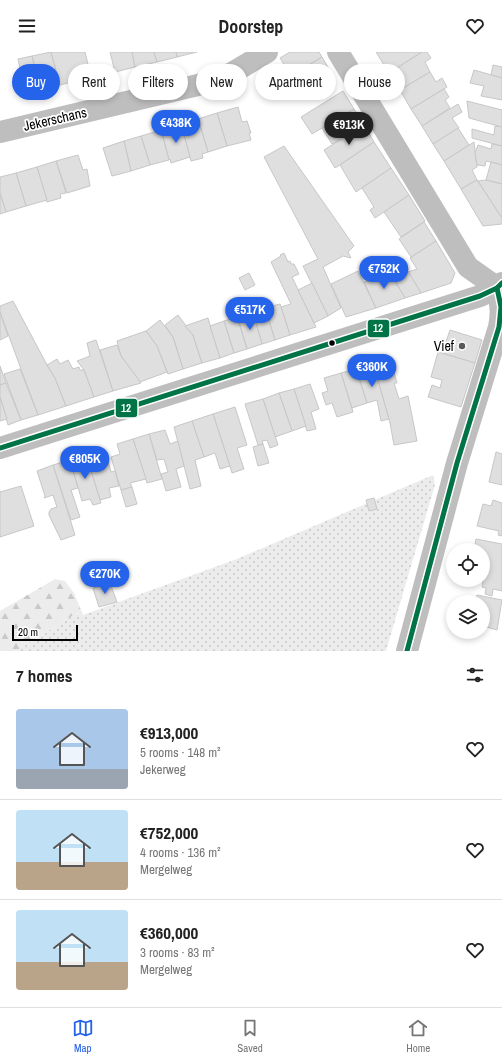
<!DOCTYPE html>
<html lang="en">
<head>
<meta charset="utf-8">
<style>
	body { margin:0; font-family:"Archivo Narrow",sans-serif; background:#f6f6f6; color:#222; height:100vh; display:flex; flex-direction:column; font-size:15px; white-space:nowrap }
	* { box-sizing:border-box; margin:0 }
	p { font-size:13px; color:#767676 }
	.icon { flex:none; width:22px; height:22px; fill:none; stroke:currentColor; stroke-width:2; stroke-linecap:round; stroke-linejoin:round }
	.map { position:relative; height:599px; overflow:hidden }
	.details { display:flex; flex-direction:column; background:#fff; flex:1 }
	.details>* { flex:none }
	.guide { position:absolute; left:12px; top:12px; width:478px; height:36px; display:flex; gap:8px }
	.fabs { position:absolute; left:446px; top:491px; display:grid; gap:8px }
	.fabs a { display:grid; place-items:center; width:44px; height:44px; border-radius:50%; background:#fff; box-shadow:0 2px 6px #0003; font-size:20px }
	.scale { position:absolute; left:12px; bottom:10px; width:66px; box-sizing:border-box; padding-left:4px; border:2px solid #000; border-top:0; font-size:11px; line-height:14px; white-space:nowrap; color:#000; -webkit-text-stroke:3px #fff; paint-order:stroke }
	.price { position:absolute; translate:-50% -34px; padding:0 9px; border-radius:14px; background:#2563eb; color:#fff; font-size:13px; line-height:26px; filter:drop-shadow(0 1px 2px #0008) }
	.price::after { content:''; position:absolute; left:50%; top:24px; width:12px; height:9px; margin-left:-6px; background:inherit; clip-path:polygon(0 0,100% 0,50% 100%) }
	.price.current { background:#222; color:#fff }
	ul { padding:0; list-style:none }
	li { display:flex; align-items:center; gap:12px; height:100px; padding:0 16px }
	li+li { border-top:1px solid #e0e0e0 }
	li span { display:grid; place-items:center; flex:none; width:112px; height:80px; border-radius:4px; color:#555 }
	li>.icon { margin-inline-start:auto }
	span .icon { width:48px; height:48px; fill:#fffc; stroke-width:1 }
	li b { font-size:17px }
	h2 { display:flex; justify-content:space-between; align-items:center; height:48px; padding:0 16px; font-size:17px }
	.chip { padding:0 14px; border-radius:18px; background:#fff; box-shadow:0 2px 6px #0003; font-size:14px; line-height:36px }
	.chip.current { background:#2563eb; color:#fff }
	header { display:flex; justify-content:space-between; align-items:center; height:52px; padding:0 16px; background:#fff; font-size:18px; font-weight:700 }
	.tabs { display:flex; justify-content:space-around; align-items:center; height:56px; border-top:1px solid #e0e0e0; background:#fff; font-size:11px; color:#767676 }
	.tabs a { display:grid; justify-items:center; gap:2px }
	.tabs .current { color:#2563eb }
	.map>svg:first-child { display:block }
	.grass { fill:url(#grass-dots) }
	.forest { fill:url(#forest-firs) }
	.building { fill:#dfdfdf; stroke:#c7c7c7 }
	.lines { fill:none; stroke-linecap:round; stroke-linejoin:round }
	.minor { stroke:#bebebe; stroke-width:22 }
	.bus-1-casing { stroke:#fff; stroke-width:8 }
	.bus-1 { stroke:#007446; stroke-width:5 }
	.bus-dot { fill:#000; stroke:#fff; stroke-width:1.5 }
	.poi-dot { fill:#595959; stroke:#fff; stroke-width:1.5 }
	.labels { text-anchor:middle; stroke-width:3.5; stroke-linejoin:round; paint-order:stroke }
	.street-label { font-size:14px; fill:#000; stroke:#fff }
	.poi-label { font-size:14px; fill:#000; stroke:#fff; text-anchor:end }
	.line-badge { stroke:#fff; stroke-width:1.5 }
	.badge-label { font-size:11px; text-anchor:middle; font-weight:bold; fill:#fff }
</style>
</head>
<body>
<header><svg class="icon" aria-label="menu" viewBox="0 0 24 24"><path d="M4 6h16M4 12h16M4 18h16"/></svg>Doorstep<svg class="icon" aria-label="heart" viewBox="0 0 24 24"><path d="M12 20l-8-8c-3-5 5-10 8-4 3-6 11-1 8 4z"/></svg></header>
<div class="map">
<svg width="502" height="599" viewBox="0 0 502 599">
	<defs>
		<pattern id="grass-dots" width="8" height="8" patternUnits="userSpaceOnUse"><rect width="8" height="8" fill="#ececec"/><path d="M2 2h.1M6 6h.1" fill="none" stroke="#c9c9c9" stroke-width="1.8" stroke-linecap="round"/></pattern>
		<pattern id="forest-firs" width="22" height="20" patternUnits="userSpaceOnUse"><rect width="22" height="20" fill="#ececec"/><path d="M5 1l3.5 6h-7zM16 11l3.5 6h-7z" fill="#c9c9c9"/></pattern>
	</defs>
	<rect width="100%" height="100%" fill="#fff"/>
	<path class="grass" d="M433,423L435,433L386,599H16L77,561L83,563L237,507Z"/>
	<path class="forest" d="M55,527L65,529L74,541L83,563L77,561L16,599H0V559Z"/>
	<g class="building">
		<path d="M51,0L60,33L40,38L32,4Z"/>
		<path d="M51,0H85L91,25L60,33Z"/>
		<path d="M110,0H132L135,15L115,20Z"/>
		<path d="M132,0H154L157,10L135,15Z"/>
		<path d="M154,0H176L177,5L157,10Z"/>
		<path d="M176,0H197L177,5Z"/>
		<path d="M290,0H319L322,5L291,24L280,6Z"/>
		<path d="M376,0H422L389,21Z"/>
		<path d="M422,0H427L431,6L425,10L430,20L400,38L389,21Z"/>
		<path d="M32,4L40,38L28,41L25,25L22,26L18,7Z"/>
		<path d="M322,5L332,22L301,41L291,24Z"/>
		<path d="M493,13L502,15V26L491,23Z"/>
		<path d="M474,18L502,26V48L481,44L484,34L470,31Z"/>
		<path d="M430,20L436,30L442,26L447,35L411,57L400,38Z"/>
		<path d="M444,37L449,45L445,48L450,56L422,74L411,57Z"/>
		<path d="M343,39L354,57L312,82L301,65Z"/>
		<path d="M467,49L502,58V75L469,66Z"/>
		<path d="M458,52L462,60L452,66L459,76L433,92L422,74Z"/>
		<path d="M238,55L242,70L247,69L251,81H249L251,88L227,94L217,61Z"/>
		<path d="M354,57L364,73L332,92L322,76Z"/>
		<path d="M217,61L227,94L208,100L198,67Z"/>
		<path d="M198,67L208,100L202,102L203,106L191,109L181,72Z"/>
		<path d="M181,72L190,105L171,111L170,107L169,108L161,78Z"/>
		<path d="M364,73L374,90L335,116L324,98Z"/>
		<path d="M495,74L502,75V94L472,86V77L494,83Z"/>
		<path d="M458,76L469,93L444,109L433,92Z"/>
		<path d="M161,78L169,108L150,113L141,84Z"/>
		<path d="M141,84L150,113L131,119L124,89Z"/>
		<path d="M124,89L131,119L112,124L103,96Z"/>
		<path d="M374,90L391,116L356,140L340,113Z"/>
		<path d="M474,90L477,115L472,118L477,128L461,137L444,109Z"/>
		<path d="M492,92L502,94V113L486,109L485,114L477,113L475,101L478,93L491,97Z"/>
		<path d="M284,94L354,194L348,200L351,206L343,204L323,215L341,256L328,264L303,214L318,207L264,105Z"/>
		<path d="M78,103L83,118L87,117L90,134L67,141L56,109Z"/>
		<path d="M56,109L66,141L60,142L61,146L47,150L37,115Z"/>
		<path d="M491,110L502,113V132L486,128Z"/>
		<path d="M37,115L47,148L26,154L16,121Z"/>
		<path d="M391,116L409,143L375,166L370,158L374,155L362,136Z"/>
		<path d="M16,121L26,154L6,160L0,141V125Z"/>
		<path d="M477,128L502,166V172L483,174L461,137Z"/>
		<path d="M486,128L502,132V166L478,129Z"/>
		<path d="M0,141L6,160L0,162Z"/>
		<path d="M409,143L425,169L401,185L384,160Z"/>
		<path d="M424,170L436,189L411,205L399,187Z"/>
		<path d="M436,189L455,221L451,231L421,241L408,220L417,217L410,206Z"/>
		<path d="M284,201L288,210L290,209L291,212H294L299,222L292,225L316,275L290,283L281,255L291,252L271,210L281,204L280,203Z"/>
		<path d="M406,216L421,241L405,246L390,221Z"/>
		<path d="M358,219L376,256L346,265L331,232Z"/>
		<path d="M249,221L255,233L245,238L239,226Z"/>
		<path d="M390,221L405,246L376,256L364,230Z"/>
		<path d="M312,231L328,264L314,271L298,238Z"/>
		<path d="M13,249L47,313L55,326L66,354L38,363L0,260V254Z"/>
		<path d="M280,252L290,283L275,288L265,256Z"/>
		<path d="M265,256L275,288L262,292L253,260Z"/>
		<path d="M0,260L8,284L0,288Z"/>
		<path d="M253,261L262,292L247,297L238,266Z"/>
		<path d="M178,263L193,283L202,311L183,317L173,285L165,273Z"/>
		<path d="M237,265L247,297L234,301L224,269Z"/>
		<path d="M208,266L220,306L202,311L193,283L185,274Z"/>
		<path d="M160,268L173,285L183,317L168,322L157,294L146,279Z"/>
		<path d="M224,269L234,301L220,306L210,274Z"/>
		<path d="M450,278L482,288L475,311L442,301Z"/>
		<path d="M146,279L157,294L167,320L140,330L121,304L117,289Z"/>
		<path d="M96,288L113,339L94,345L84,318L77,309L90,304L87,291Z"/>
		<path d="M117,293L121,304L141,331L113,339L100,298Z"/>
		<path d="M438,300L475,311L461,355L428,345L432,333L440,336L442,328L431,325Z"/>
		<path d="M390,306L397,331H394L399,347L408,344L417,389L394,393L390,371L373,311Z"/>
		<path d="M57,307L60,312L68,308L73,317L79,315L80,318H84L94,345L66,354L55,326L47,313Z"/>
		<path d="M373,311L389,367L381,369L377,348L367,351L356,317Z"/>
		<path d="M0,314L6,331L0,333Z"/>
		<path d="M20,317L38,363L21,368L4,322Z"/>
		<path d="M356,317L367,351L352,356L341,321Z"/>
		<path d="M341,321L353,360L337,365L332,351L326,353L322,341L328,339L324,326Z"/>
		<path d="M6,331L21,368L8,373L0,345V333Z"/>
		<path d="M310,332L319,357L311,360L316,377L307,379L294,337Z"/>
		<path d="M294,337L306,374L292,379L279,341Z"/>
		<path d="M279,341L292,379L275,385L263,347Z"/>
		<path d="M0,345L7,367L0,369Z"/>
		<path d="M263,347L278,393L270,396L267,388L262,389L263,392L258,393L245,352Z"/>
		<path d="M235,355L247,393L237,396L244,417L232,421L213,362Z"/>
		<path d="M213,362L230,414L220,417L215,401L204,405L192,369Z"/>
		<path d="M192,369L204,405L195,408L201,434L190,437L174,375Z"/>
		<path d="M165,378L170,392L178,389L184,414L176,417L181,435L166,439L161,422L168,420L164,407L157,408L149,382Z"/>
		<path d="M149,382L162,427L147,431L133,387Z"/>
		<path d="M133,387L146,427L130,431L132,435L121,438L111,405L120,402L117,392Z"/>
		<path d="M263,392L269,411L258,414L253,395Z"/>
		<path d="M104,397L111,420L115,419L119,434L109,436L111,445L100,448L86,403Z"/>
		<path d="M496,400L502,402V433L489,430Z"/>
		<path d="M86,403L101,451L93,453L90,447L82,449L70,408Z"/>
		<path d="M70,408L78,436L71,438L80,465L71,468L53,413Z"/>
		<path d="M53,413L75,483L61,488L49,463V460L51,457L57,455L53,443L44,446L45,444L37,419Z"/>
		<path d="M21,434L34,474L0,485V440Z"/>
		<path d="M132,435L137,452L126,455L121,438Z"/>
		<path d="M374,446L377,457L369,459L366,448Z"/>
		<path d="M493,448L502,451V484L498,483L499,479L477,474L483,452L491,454Z"/>
		<path d="M476,487L502,492V539L493,537L492,544L485,542L486,536L482,535L484,522H483V498H474Z"/>
		<path d="M110,531L117,550L99,555L93,536Z"/>
		<path d="M477,543L502,548L497,578L483,574V550H462L463,545L476,548Z"/>
	</g>
	<g class="lines">
		<g class="minor">
			<path d="M338,0L468,215L502,239"/>
			<path d="M0,80L198,33L232,21L267,0"/>
			<path d="M0,396L480,244L497,236L502,231"/>
			<path d="M407,599L457,411L499,275C502,261 501,249 497,236"/>
		</g>
		<g class="bus-1-casing">
			<g id="bus-1">
				<path d="M0,396L480,244L497,236L502,231"/>
				<path d="M407,599L457,411L499,275L501,255L497,236"/>
			</g>
		</g>
		<use href="#bus-1" class="bus-1"/>
	</g>
	<circle class="bus-dot" cx="332" cy="291" r="3.5"/>
	<circle class="poi-dot" cx="462" cy="294" r="4"/>
	<g class="labels">
		<g class="street-label">
			<text transform="translate(55 67) rotate(-13)" y="5">Jekerschans</text>
		</g>
		<g class="poi-label">
			<text x="454" y="299">Vief</text>
		</g>
	</g>
	<g class="line-badge">
		<rect x="367" y="267" width="23" height="19" rx="4" fill="#007446"/>
		<rect x="115" y="346" width="23" height="20" rx="4" fill="#007446"/>
	</g>
	<g class="badge-label">
		<text x="378" y="280">12</text>
		<text x="126" y="360">12</text>
	</g>
</svg>
<div class="fabs">
<a><svg class="icon" aria-label="locate" viewBox="0 0 24 24"><circle cx="12" cy="12" r="6"/><path d="M12 2v4M12 18v4M2 12h4M18 12h4"/></svg></a>
<a><svg class="icon" aria-label="layers" viewBox="0 0 24 24"><path d="M12 4l9 5-9 5-9-5zM3 14l9 5 9-5"/></svg></a>
</div>
<div class="scale">20 m</div>
<b class="price" style="left:176px;top:92px">€438K</b>
<b class="price current" style="left:349px;top:94px">€913K</b>
<b class="price" style="left:384px;top:238px">€752K</b>
<b class="price" style="left:250px;top:279px">€517K</b>
<b class="price" style="left:372px;top:336px">€360K</b>
<b class="price" style="left:85px;top:428px">€805K</b>
<b class="price" style="left:105px;top:543px">€270K</b>
<div class="guide">
<a class="chip current">Buy</a>
<a class="chip">Rent</a>
<a class="chip">Filters</a>
<a class="chip">New</a>
<a class="chip">Apartment</a>
<a class="chip">House</a>
</div>
</div>
<section class="details">
<h2>7 homes<svg class="icon" aria-label="filters" viewBox="0 0 24 24"><path d="M4 7h16M4 17h16"/><circle cx="9" cy="7" r="2"/><circle cx="15" cy="17" r="2"/></svg></h2>
<ul>
<li><span style="background:linear-gradient(#a9c7e8 75%,#9aa5b1 0)"><svg class="icon" aria-label="home" viewBox="0 0 24 24"><path d="M3 11l9-7 9 7M6 9v11h12V9"/></svg></span><div><b>€913,000</b><p>5 rooms · 148 m²</p><p>Jekerweg</p></div><svg class="icon" aria-label="heart" viewBox="0 0 24 24"><path d="M12 20l-8-8c-3-5 5-10 8-4 3-6 11-1 8 4z"/></svg></li>
<li><span style="background:linear-gradient(#bfe0f5 65%,#b9a48a 0)"><svg class="icon" aria-label="home" viewBox="0 0 24 24"><path d="M3 11l9-7 9 7M6 9v11h12V9"/></svg></span><div><b>€752,000</b><p>4 rooms · 136 m²</p><p>Mergelweg</p></div><svg class="icon" aria-label="heart" viewBox="0 0 24 24"><path d="M12 20l-8-8c-3-5 5-10 8-4 3-6 11-1 8 4z"/></svg></li>
<li><span style="background:linear-gradient(#bfe0f5 65%,#b9a48a 0)"><svg class="icon" aria-label="home" viewBox="0 0 24 24"><path d="M3 11l9-7 9 7M6 9v11h12V9"/></svg></span><div><b>€360,000</b><p>3 rooms · 83 m²</p><p>Mergelweg</p></div><svg class="icon" aria-label="heart" viewBox="0 0 24 24"><path d="M12 20l-8-8c-3-5 5-10 8-4 3-6 11-1 8 4z"/></svg></li>
</ul>
</section>
<nav class="tabs">
<a class="current"><svg class="icon" aria-label="map" viewBox="0 0 24 24"><path d="M3 6l6-2 6 2 6-2v14l-6 2-6-2-6 2zM9 4v14M15 6v14"/></svg>Map</a>
<a><svg class="icon" aria-label="saved" viewBox="0 0 24 24"><path d="M7 4h10v16l-5-4-5 4z"/></svg>Saved</a>
<a><svg class="icon" aria-label="home" viewBox="0 0 24 24"><path d="M3 11l9-7 9 7M6 9v11h12V9"/></svg>Home</a>
</nav>
</body>
</html>
